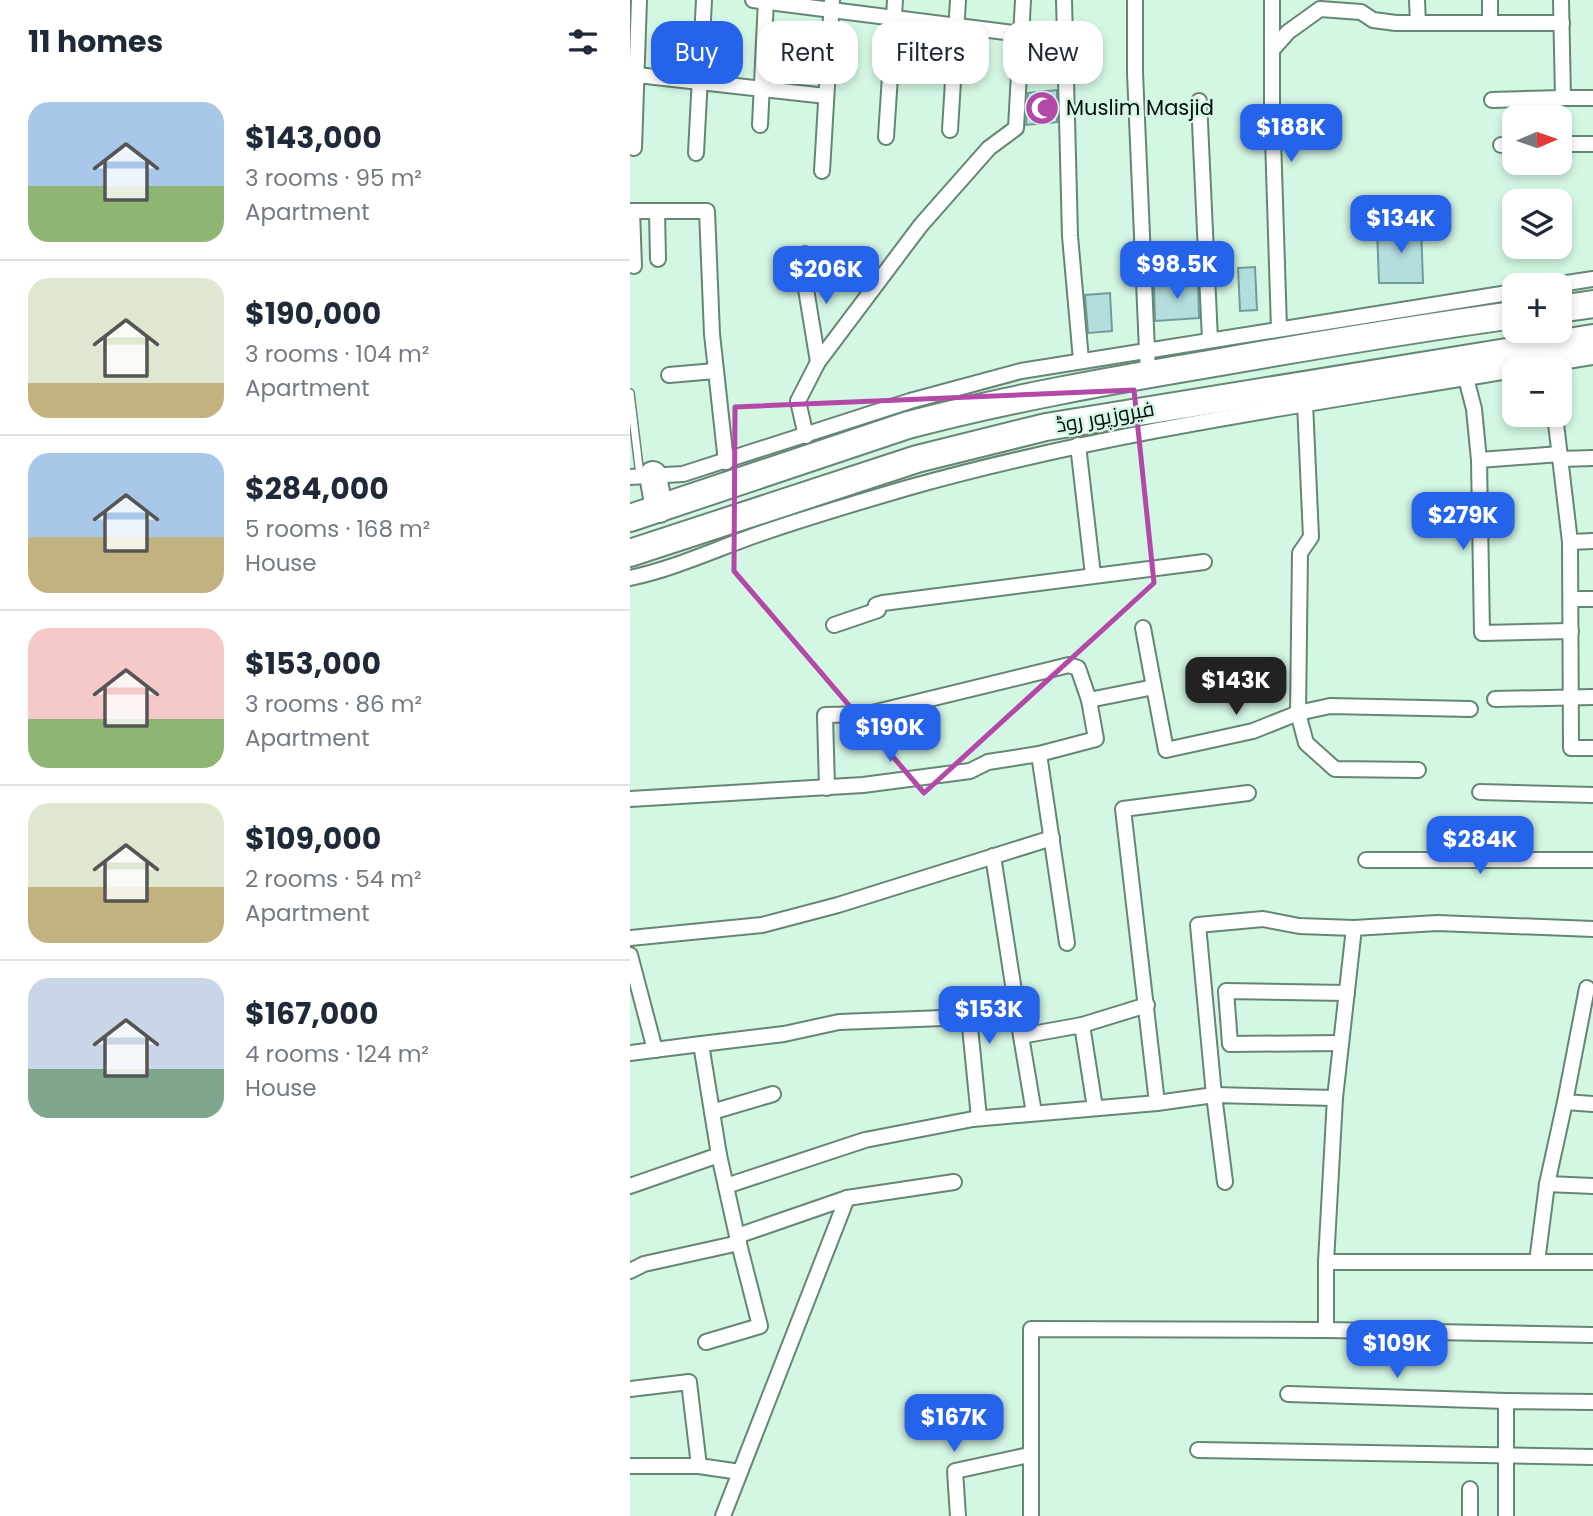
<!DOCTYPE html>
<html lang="en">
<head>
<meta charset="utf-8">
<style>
	body { margin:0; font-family:Poppins,Cairo,sans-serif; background:#f6f6f7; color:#1f2937; height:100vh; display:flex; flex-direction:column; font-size:26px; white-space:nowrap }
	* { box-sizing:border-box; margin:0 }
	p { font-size:23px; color:#747a83 }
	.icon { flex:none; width:38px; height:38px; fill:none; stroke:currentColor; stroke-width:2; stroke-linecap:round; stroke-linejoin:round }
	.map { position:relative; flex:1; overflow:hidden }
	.panel { display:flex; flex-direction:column; background:#fff; width:630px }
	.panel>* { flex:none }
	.guide { position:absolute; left:21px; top:21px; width:665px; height:63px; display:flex; gap:14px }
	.needle { width:46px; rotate:88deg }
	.tools { position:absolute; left:872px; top:105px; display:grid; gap:14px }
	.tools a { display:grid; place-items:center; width:70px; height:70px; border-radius:14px; background:#fff; box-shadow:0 4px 10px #0003; font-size:35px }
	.price { position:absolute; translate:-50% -60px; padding:0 16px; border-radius:14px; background:#2563eb; color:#fff; font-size:23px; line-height:46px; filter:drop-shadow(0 2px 4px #0008) }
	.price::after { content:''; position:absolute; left:50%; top:42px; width:21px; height:16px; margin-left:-10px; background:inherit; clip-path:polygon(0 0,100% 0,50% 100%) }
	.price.active { background:#222; color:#fff }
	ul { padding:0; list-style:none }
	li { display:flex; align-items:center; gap:21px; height:175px; padding:0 28px }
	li+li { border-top:2px solid #e0e1e3 }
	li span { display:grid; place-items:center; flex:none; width:196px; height:140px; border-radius:21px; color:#555 }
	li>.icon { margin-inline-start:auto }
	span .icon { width:84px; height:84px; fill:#fffc; stroke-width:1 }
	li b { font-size:30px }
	h2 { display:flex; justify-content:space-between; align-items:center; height:84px; padding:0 28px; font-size:30px }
	.tag { padding:0 24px; border-radius:21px; background:#fff; box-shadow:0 4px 10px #0003; font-size:24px; line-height:63px }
	.tag.active { background:#2563eb; color:#fff }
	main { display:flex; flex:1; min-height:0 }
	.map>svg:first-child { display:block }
	.building { fill:#b4dede; stroke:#739b9b; stroke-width:2 }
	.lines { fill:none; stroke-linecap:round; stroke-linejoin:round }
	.lane-casing { stroke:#668675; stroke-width:10 }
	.street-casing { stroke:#668675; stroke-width:18 }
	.highway-casing { stroke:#668675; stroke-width:30 }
	.lane { stroke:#fff; stroke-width:7 }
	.street { stroke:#fff; stroke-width:14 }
	.highway { stroke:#fff; stroke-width:26 }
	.marked { fill:none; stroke:#b348a8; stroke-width:5; stroke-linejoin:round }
	.labels { text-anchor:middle; stroke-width:5; stroke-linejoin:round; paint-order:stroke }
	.poi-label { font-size:21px; fill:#040f09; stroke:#d4f7e4; text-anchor:start }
	.street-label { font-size:21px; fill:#040f09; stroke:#d4f7e4 }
</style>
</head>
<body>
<main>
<section class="panel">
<h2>11 homes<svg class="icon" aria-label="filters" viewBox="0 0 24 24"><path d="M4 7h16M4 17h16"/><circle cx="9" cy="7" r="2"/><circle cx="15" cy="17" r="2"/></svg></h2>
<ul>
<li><span style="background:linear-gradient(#a9c7e8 60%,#8fb573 0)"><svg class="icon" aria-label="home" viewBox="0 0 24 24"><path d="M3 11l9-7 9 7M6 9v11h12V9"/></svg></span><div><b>$143,000</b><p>3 rooms · 95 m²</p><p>Apartment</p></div></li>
<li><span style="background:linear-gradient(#dfe7d0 75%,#c2b280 0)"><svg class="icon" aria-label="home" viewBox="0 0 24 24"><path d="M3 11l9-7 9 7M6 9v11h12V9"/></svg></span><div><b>$190,000</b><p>3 rooms · 104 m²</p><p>Apartment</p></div></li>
<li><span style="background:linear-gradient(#a9c7e8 60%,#c2b280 0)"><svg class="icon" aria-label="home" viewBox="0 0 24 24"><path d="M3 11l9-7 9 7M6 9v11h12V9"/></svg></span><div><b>$284,000</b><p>5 rooms · 168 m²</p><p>House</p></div></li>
<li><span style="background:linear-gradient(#f6c9c9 65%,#8fb573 0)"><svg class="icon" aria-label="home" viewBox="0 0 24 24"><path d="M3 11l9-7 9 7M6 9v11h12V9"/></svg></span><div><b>$153,000</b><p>3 rooms · 86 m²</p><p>Apartment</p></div></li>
<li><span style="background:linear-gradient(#dfe7d0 60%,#c2b280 0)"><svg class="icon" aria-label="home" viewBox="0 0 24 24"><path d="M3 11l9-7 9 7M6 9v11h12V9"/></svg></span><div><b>$109,000</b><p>2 rooms · 54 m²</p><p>Apartment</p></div></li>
<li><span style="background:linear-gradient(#c9d6e8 65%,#7fa58c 0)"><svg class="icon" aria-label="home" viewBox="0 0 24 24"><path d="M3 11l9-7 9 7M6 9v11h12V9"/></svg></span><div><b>$167,000</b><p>4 rooms · 124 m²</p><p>House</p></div></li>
</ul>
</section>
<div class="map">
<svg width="963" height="1516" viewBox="0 0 963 1516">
	<rect width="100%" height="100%" fill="#d4f7e4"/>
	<g class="building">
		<path d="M427,90V122L396,125L398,93Z"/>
		<path d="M775,224H791L793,283H749L747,230H775Z"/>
		<path d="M625,267L627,310L610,311L608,268Z"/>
		<path d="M568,281L569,318L525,321L524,285Z"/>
		<path d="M480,293L482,331L458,333L455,295Z"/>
	</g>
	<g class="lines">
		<g class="lane-casing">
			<path id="lane" d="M0,393L10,475"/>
		</g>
		<g class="street-casing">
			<g id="street">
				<path d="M123,0L391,34"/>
				<path d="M434,0L440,236L451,360"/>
				<path d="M505,0V73L518,374"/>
				<path d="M642,0V106L649,329"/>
				<path d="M787,0L788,23"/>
				<path d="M931,0L933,98H963"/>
				<path d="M860,23V0"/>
				<path d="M642,50L658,32L690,9L731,12L743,20L766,23H932"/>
				<path d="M7,75L196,96"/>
				<path d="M862,100L933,98"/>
				<path d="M569,101L580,340"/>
				<path d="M130,125L136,0"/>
				<path d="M320,130L328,0"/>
				<path d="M256,137L265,0"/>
				<path d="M929,144H963"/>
				<path d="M871,145H884"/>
				<path d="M4,148L9,0"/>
				<path d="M66,153L74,0"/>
				<path d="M192,171L202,0"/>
				<path d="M0,211H77L82,334L96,462"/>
				<path d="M2,211L4,266"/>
				<path d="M27,211L28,259"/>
				<path d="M175,254L176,289L188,362"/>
				<path d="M924,285L963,279"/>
				<path d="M888,369L963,357"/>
				<path d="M39,375L85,371"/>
				<path d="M836,378L844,409L849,460"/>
				<path d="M675,403L681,537L670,553L668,713L676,743L705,769L788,770"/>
				<path d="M925,415L940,542L941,748H963"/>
				<path d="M176,436L168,401L188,362L291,225L359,148L386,128L393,0"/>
				<path d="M448,445L463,575"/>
				<path d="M930,454L849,460L852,633L941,631"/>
				<path d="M930,459L963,458"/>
				<path d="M0,477L53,474L280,401L391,371L884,292"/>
				<path d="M940,542L963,541"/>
				<path d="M0,578C47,568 90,547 135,532C182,516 229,502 277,488C476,432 680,404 884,370"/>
				<path d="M941,599H963"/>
				<path d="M204,625L248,610L246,605L253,603L574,562"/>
				<path d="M524,687L536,750L623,731L668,713L700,706L840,709"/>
				<path d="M865,699L963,697"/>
				<path d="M409,754L466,739L459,700L524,687L513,628"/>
				<path d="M197,788L195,715L238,714L439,665L448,668L459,700"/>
				<path d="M850,792L963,795"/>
				<path d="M618,793L493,809L527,1103L584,1095L568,925L633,919L669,926L724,928"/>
				<path d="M0,799L233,785L340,771L358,762L409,754L437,943"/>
				<path d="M363,856L391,1036"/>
				<path d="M736,860H963"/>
				<path d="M0,938L132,925L208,905L422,838"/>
				<path d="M0,955L25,1050"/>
				<path d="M957,988L935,1102L963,1104"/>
				<path d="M452,1025L517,1005"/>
				<path d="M711,1043L600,1044L596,991L717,993"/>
				<path d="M0,1053L71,1044"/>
				<path d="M935,1102L917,1184L907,1262H963"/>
				<path d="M82,1112L143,1094"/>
				<path d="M404,1113L391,1036L452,1025L465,1108"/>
				<path d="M324,1182L217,1198L107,1236L89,1155L71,1044L154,1034L209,1022L339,1017L349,1118"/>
				<path d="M595,1182L584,1095L705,1098L724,928L807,923L963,929"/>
				<path d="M917,1184L963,1186"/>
				<path d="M0,1186L89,1155"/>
				<path d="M96,1186L235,1140L343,1119L527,1103"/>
				<path d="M696,1262H907"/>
				<path d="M0,1271L14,1264L109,1243"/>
				<path d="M696,1330L963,1335"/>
				<path d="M76,1342L130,1326L107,1236"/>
				<path d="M0,1389L59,1382L69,1466L110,1472"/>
				<path d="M658,1394L876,1401"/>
				<path d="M568,1450L963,1457"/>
				<path d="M0,1466H69"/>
				<path d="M93,1516L217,1198"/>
				<path d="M328,1516L325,1471L399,1455"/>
				<path d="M401,1516V1329L696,1330V1262L705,1098"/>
				<path d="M840,1516V1489"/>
				<path d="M876,1516V1401L963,1402"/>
			</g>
		</g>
		<g class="highway-casing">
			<g id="highway">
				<path d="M929,309L963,304"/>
				<path d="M23,475L29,509"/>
				<path d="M0,518L278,425C377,399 478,381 579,364C681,346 782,329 884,315"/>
				<path d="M0,553L287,459L416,427L963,338"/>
			</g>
		</g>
		<use href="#lane" class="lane"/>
		<use href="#street" class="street"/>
		<use href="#highway" class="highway"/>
	</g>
	<path class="marked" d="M504,390L524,583L294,793L104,571L105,407Z"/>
	<defs>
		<g id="mosque-disc" transform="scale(1.75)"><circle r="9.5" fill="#b348a8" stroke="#d4f7e4"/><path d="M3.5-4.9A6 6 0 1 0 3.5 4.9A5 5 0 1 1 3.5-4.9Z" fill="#fff"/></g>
	</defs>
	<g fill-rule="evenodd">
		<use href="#mosque-disc" x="412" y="108"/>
	</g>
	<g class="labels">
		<g class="poi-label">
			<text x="436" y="115">Muslim Masjid</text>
		</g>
		<g class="street-label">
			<text transform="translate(475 417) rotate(-10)" y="7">فیروزپور روڈ</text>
		</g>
	</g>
</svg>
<div class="tools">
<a><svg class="needle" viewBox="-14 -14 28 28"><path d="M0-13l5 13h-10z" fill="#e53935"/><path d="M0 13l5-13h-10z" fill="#747a83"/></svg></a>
<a><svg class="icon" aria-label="layers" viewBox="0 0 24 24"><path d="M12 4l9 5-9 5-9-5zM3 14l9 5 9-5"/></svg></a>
<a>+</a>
<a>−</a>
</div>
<b class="price" style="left:661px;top:164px">$188K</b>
<b class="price" style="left:771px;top:255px">$134K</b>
<b class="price" style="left:547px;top:301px">$98.5K</b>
<b class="price" style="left:196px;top:306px">$206K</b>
<b class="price" style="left:833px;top:552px">$279K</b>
<b class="price active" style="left:606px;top:717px">$143K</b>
<b class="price" style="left:260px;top:764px">$190K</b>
<b class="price" style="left:850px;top:876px">$284K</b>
<b class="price" style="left:359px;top:1046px">$153K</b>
<b class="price" style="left:767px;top:1380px">$109K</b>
<b class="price" style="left:324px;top:1454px">$167K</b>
<div class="guide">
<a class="tag active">Buy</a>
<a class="tag">Rent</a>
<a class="tag">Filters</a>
<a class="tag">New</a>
</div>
</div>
</main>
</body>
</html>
